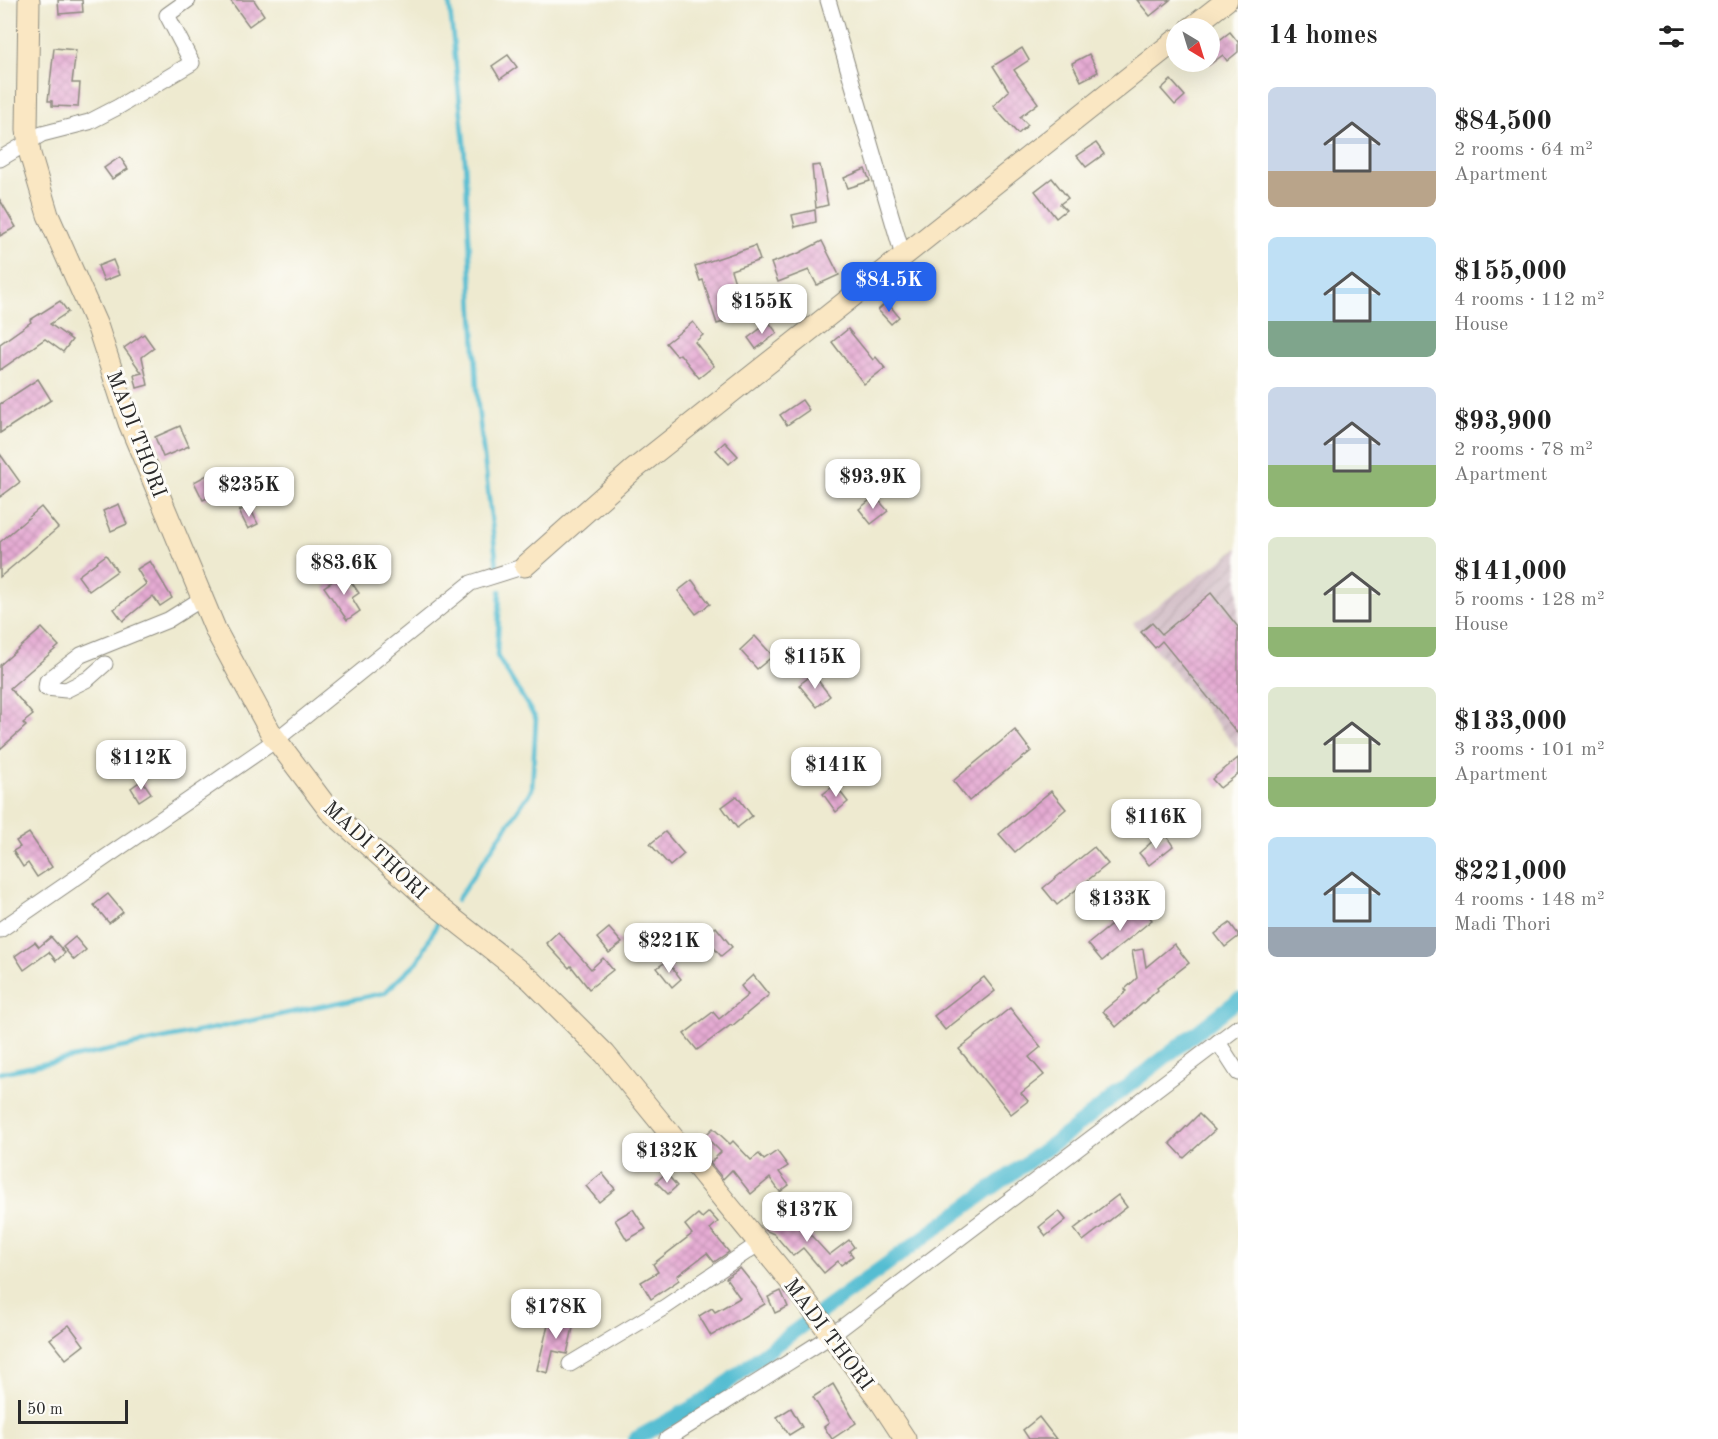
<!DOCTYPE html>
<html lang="en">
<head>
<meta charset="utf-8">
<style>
	body { margin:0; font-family:"Old Standard TT",serif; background:#f6f6f6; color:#222; height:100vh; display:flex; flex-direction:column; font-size:22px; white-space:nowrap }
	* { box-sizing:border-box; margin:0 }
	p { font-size:20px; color:#767676 }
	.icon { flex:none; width:33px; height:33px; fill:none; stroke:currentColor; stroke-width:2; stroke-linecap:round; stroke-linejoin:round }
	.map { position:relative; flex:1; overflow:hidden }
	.side { display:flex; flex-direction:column; background:#fff; width:480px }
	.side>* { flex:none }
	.needle { width:39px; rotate:142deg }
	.buttons { position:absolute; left:1166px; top:18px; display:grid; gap:12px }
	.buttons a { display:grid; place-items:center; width:54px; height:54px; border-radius:50%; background:#fff; box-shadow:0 6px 24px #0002; font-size:30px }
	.scale { position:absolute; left:18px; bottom:15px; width:110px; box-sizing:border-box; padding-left:6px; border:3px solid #2b2b2b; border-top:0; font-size:16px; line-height:21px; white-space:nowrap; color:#2b2b2b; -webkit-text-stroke:4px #fdfcf7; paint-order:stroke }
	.price { position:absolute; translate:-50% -51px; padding:0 14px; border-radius:12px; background:#fff; color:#222; font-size:20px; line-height:39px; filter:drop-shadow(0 2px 3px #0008) }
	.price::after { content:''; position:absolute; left:50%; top:36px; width:18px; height:14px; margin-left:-9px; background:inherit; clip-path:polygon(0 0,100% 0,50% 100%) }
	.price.active { background:#2563eb; color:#fff }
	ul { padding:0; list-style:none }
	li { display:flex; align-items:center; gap:18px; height:150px; padding:0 30px }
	li span { display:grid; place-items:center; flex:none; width:168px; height:120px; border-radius:9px; color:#555 }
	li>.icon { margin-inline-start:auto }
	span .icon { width:72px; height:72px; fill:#fffc; stroke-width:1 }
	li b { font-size:26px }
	h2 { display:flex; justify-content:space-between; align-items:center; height:72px; padding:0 30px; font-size:26px }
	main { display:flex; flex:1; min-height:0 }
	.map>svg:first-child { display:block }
	.industrial { fill:url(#industrial-furrows) }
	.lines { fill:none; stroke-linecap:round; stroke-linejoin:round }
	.stream { stroke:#55bdd2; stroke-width:4.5 }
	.canal { stroke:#55bdd2; stroke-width:15 }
	.building { fill:url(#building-cross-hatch) }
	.street-casing { stroke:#8c8a7e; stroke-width:17 }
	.secondary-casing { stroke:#8c8a7e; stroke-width:23 }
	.street { stroke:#fff; stroke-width:15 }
	.secondary { stroke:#fae7c3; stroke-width:21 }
	.labels { text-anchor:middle; stroke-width:6; stroke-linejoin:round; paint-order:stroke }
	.street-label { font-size:21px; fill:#2b2b2b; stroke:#fdfcf7 }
</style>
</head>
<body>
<main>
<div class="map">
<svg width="1238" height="1439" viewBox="0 0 1238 1439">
	<defs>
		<pattern id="industrial-furrows" width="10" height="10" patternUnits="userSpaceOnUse" patternTransform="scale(1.5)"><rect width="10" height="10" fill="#d2bdc6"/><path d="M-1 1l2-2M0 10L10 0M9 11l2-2" fill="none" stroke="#b4a3aa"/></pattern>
		<pattern id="building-cross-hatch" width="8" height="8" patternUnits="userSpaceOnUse" patternTransform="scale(1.5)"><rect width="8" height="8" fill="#e5abd3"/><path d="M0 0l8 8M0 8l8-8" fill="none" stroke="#c593b5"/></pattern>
	</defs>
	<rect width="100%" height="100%" fill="#fdfcf7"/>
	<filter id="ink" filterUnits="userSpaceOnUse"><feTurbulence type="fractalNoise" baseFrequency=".0167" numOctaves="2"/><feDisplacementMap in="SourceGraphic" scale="12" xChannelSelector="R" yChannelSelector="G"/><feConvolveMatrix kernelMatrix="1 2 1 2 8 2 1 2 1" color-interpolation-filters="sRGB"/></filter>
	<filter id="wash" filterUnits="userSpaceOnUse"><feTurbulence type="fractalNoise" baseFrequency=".008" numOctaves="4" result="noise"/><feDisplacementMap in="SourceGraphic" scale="24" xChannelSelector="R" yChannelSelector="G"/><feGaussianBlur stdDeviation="1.35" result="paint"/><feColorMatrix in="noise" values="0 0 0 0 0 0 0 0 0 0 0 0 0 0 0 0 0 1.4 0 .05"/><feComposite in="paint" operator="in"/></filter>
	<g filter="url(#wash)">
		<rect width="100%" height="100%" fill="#eeead0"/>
		<path class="industrial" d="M1238,548V749L1133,623Z"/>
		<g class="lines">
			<g class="stream">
				<path d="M449,0L464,142L478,407L497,566"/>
				<path d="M457,900L532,789L536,719L497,656L500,591"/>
				<path d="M0,1073L384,993L418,961L438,922"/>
			</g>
			<path class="canal" d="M635,1439L704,1401L774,1346L1069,1132L1238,1000"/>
		</g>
		<g id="blocks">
			<g class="building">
				<path d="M58,0H82L83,12L59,14Z"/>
				<path d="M230,0H254L264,15L249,26Z"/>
				<path d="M1137,0H1170L1150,16Z"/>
				<path d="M1230,32L1238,42V52L1227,61L1223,55L1209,65V48Z"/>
				<path d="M54,48L76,50L72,83H80L78,107L52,106V101H48Z"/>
				<path d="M1022,48L1029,60L1014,70L1038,103L1020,117L1028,125L1018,134L993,106L1009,91L993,66Z"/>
				<path d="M1089,54L1098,72L1081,81L1072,63Z"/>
				<path d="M508,55L517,67L500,79L492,66Z"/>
				<path d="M1171,80L1185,96L1175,105L1161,89Z"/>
				<path d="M1096,143L1104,154L1086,167L1077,156Z"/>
				<path d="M120,157L128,169L112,179L104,168Z"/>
				<path d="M820,165L828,205L816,208L812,166Z"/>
				<path d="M865,169L870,181L848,188L844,178Z"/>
				<path d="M1052,178L1068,198L1060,204L1066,210L1056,218L1035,191Z"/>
				<path d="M0,200L16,227L0,236Z"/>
				<path d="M815,210L816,222L795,227L792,215Z"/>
				<path d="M822,241L839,275L817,285L809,270L778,282L771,263L799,253Z"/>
				<path d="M755,246L760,260L731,270L745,315L717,324L703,280L700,281L695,266Z"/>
				<path d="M113,260L119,275L104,281L98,266Z"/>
				<path d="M60,301L68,312L50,324L72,340L63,352L45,339L0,370V344L31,322L30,320Z"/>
				<path d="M887,302L899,317L891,324L878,310Z"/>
				<path d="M693,322L703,335L695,342L714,366L699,378L680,354L677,356L666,343Z"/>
				<path d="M769,322L777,333L756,349L748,338Z"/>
				<path d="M848,329L873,360L876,357L885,368L864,384L832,342Z"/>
				<path d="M144,334L154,348L142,357L148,385L137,388L134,375L142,373L124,348Z"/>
				<path d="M38,379L51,400L0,433V404Z"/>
				<path d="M802,400L809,410L787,425L780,415Z"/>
				<path d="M180,426L189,446L163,457L155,437Z"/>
				<path d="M725,442L738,456L729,464L716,450Z"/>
				<path d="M0,454L20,482L0,497Z"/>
				<path d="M848,465L857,476L842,488L833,477Z"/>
				<path d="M207,475L216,494L203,500L194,482Z"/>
				<path d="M875,496L888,511L871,524L859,509Z"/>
				<path d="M119,504L127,524L111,531L103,511Z"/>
				<path d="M249,506L258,524L248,529L239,511Z"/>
				<path d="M41,507L58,528L0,577V542Z"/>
				<path d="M106,555L117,571L89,591L78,576Z"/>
				<path d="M150,561L172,598L160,606L153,596L123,621L114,609L146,584L137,569Z"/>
				<path d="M345,573L359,593L352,598L360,611L347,620L324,587Z"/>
				<path d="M692,580L710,604L696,614L678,591Z"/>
				<path d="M1211,593L1238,627V734L1162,641L1155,648L1141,632L1152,623L1162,634Z"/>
				<path d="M42,628L59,646L10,688L33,715L23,723L26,726L0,749V665Z"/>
				<path d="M755,636L773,656L757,669L740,650Z"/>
				<path d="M813,674L830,696L817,707L799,685Z"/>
				<path d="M1015,730L1031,751L969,801L953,781Z"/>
				<path d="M1238,758V774L1220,788L1212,779Z"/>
				<path d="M142,780L151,793L139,801L131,788Z"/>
				<path d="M835,785L848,802L836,812L823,794Z"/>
				<path d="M1051,791L1066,809L1015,852L999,834Z"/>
				<path d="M737,796L752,816L737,828L722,807Z"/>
				<path d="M665,832L684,854L670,866L650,844Z"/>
				<path d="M29,833L52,867L37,877L28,863L23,867L13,851L20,847L16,841Z"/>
				<path d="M1166,835L1173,846L1149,865L1139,853L1154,840L1156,842Z"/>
				<path d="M1094,847L1108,864L1057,905L1043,888Z"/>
				<path d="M108,894L123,912L109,923L94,905Z"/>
				<path d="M1138,903L1152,920L1102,961L1088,944Z"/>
				<path d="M1230,923L1238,934V937L1225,947L1215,934Z"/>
				<path d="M716,927L732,947L721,956L705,937Z"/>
				<path d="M609,928L622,943L609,953L597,938Z"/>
				<path d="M558,932L591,969L603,958L613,970L589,989L571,966L569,968L546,943Z"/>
				<path d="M51,937L65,953L56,961L49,952L24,970L15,956L35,942L39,947Z"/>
				<path d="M75,937L86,950L74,960L63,947Z"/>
				<path d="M1174,944L1189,963L1157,988L1158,990L1116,1027L1103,1011L1127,991L1125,989L1137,978L1132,951L1143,949L1146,967Z"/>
				<path d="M667,961L681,979L672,987L657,968Z"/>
				<path d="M753,975L769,995L732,1026L731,1025L697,1050L684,1034L713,1012L719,1019L748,995L741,986Z"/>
				<path d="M984,977L995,991L945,1030L934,1016Z"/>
				<path d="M1010,1008L1041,1047L1029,1057L1044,1075L1021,1093L1028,1101L1011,1114L959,1049Z"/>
				<path d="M1199,1114L1215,1130L1184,1158L1170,1143Z"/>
				<path d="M713,1128L730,1144L733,1141L751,1160L759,1154L764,1160L777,1151L788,1166L779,1172L789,1185L780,1192L770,1178L751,1194L732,1170L723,1179L710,1163L721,1152L705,1136Z"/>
				<path d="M602,1173L615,1189L599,1202L586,1186Z"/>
				<path d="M666,1173L677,1186L668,1194L656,1182Z"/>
				<path d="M1118,1195L1127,1207L1083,1241L1074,1229Z"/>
				<path d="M633,1209L646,1229L627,1240L615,1220Z"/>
				<path d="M1059,1211L1066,1220L1046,1236L1039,1227Z"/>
				<path d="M709,1212L718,1222L710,1229L729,1252L714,1262L707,1253L677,1276L679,1280L651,1299L641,1282L658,1272L653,1264L692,1234L685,1225L698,1214L702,1218Z"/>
				<path d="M773,1212L807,1231L829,1255L849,1240L854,1247L849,1251L853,1256L841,1265L838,1261L824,1273L803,1248L793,1256L774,1234L765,1230Z"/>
				<path d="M740,1268L756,1288L765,1304L711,1336L699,1316L712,1308L715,1312L740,1298L726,1278Z"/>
				<path d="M781,1291L788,1307L775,1313L768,1297Z"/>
				<path d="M551,1313L575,1319L567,1354L553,1351L548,1373L537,1370Z"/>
				<path d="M69,1325L84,1345L66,1359L50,1339Z"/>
				<path d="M833,1384L856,1423L832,1439L824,1427L829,1423L813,1397Z"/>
				<path d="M791,1408L802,1427L789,1435L777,1417Z"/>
				<path d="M1039,1417L1056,1439H1029L1023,1430Z"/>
			</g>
		</g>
	</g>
	<g filter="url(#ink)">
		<use href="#blocks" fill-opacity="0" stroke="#8c8a7e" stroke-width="1.5"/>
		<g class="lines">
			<g class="street-casing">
				<g id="street">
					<path d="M828,0L903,256"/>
					<path d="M0,159L42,134L89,122L118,107L192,63L167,15L188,0"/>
					<path d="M105,664L88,679L66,690L46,688L47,681L81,655L168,620L203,598"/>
					<path d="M0,930L276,740L471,583L525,566"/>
					<path d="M1218,1042L1238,1073"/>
					<path d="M570,1364L665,1307L758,1244"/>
					<path d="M667,1439L832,1335L1238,1027"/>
				</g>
			</g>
			<g class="secondary-casing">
				<g id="secondary">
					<path d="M29,0L27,130L30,154L48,215L98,328L129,423L216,631L271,733L329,810L428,899L531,980L605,1054L803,1297L880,1401L905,1439"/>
					<path d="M1191,28L1227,0"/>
					<path d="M525,566L632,471L1176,40"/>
				</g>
			</g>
			<use href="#street" class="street"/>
			<use href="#secondary" class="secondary"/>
		</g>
	</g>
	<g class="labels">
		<g class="street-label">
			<text transform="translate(137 434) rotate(69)" y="7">MADI THORI</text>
			<text transform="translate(376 850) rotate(43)" y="7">MADI THORI</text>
			<text transform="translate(829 1334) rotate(53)" y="7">MADI THORI</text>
		</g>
	</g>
</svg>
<div class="buttons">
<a><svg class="needle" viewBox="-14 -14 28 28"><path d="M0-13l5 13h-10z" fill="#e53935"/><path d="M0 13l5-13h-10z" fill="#767676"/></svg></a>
</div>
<div class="scale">50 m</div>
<b class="price active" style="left:889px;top:313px">$84.5K</b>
<b class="price" style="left:762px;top:335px">$155K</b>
<b class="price" style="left:873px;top:510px">$93.9K</b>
<b class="price" style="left:249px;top:518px">$235K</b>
<b class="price" style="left:344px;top:596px">$83.6K</b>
<b class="price" style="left:815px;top:690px">$115K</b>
<b class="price" style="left:141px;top:791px">$112K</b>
<b class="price" style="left:836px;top:798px">$141K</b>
<b class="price" style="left:1156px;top:850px">$116K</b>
<b class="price" style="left:1120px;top:932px">$133K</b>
<b class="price" style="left:669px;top:974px">$221K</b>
<b class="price" style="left:667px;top:1184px">$132K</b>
<b class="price" style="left:807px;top:1243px">$137K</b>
<b class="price" style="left:556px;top:1340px">$178K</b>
</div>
<section class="side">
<h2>14 homes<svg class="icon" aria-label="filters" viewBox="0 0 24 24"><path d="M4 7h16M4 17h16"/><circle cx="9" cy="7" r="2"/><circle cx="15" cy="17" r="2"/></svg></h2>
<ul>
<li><span style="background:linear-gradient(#c9d6e8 70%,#b9a48a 0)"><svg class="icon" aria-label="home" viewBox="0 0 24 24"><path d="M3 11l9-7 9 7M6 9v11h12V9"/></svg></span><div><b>$84,500</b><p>2 rooms · 64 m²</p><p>Apartment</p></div></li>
<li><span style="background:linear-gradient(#bfe0f5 70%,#7fa58c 0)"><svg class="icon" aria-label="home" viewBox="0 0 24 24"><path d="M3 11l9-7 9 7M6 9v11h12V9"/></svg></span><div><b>$155,000</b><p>4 rooms · 112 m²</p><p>House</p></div></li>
<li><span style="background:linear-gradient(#c9d6e8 65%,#8fb573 0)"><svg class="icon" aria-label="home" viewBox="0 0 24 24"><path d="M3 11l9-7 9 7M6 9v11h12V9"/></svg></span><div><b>$93,900</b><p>2 rooms · 78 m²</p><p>Apartment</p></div></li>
<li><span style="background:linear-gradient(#dfe7d0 75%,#8fb573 0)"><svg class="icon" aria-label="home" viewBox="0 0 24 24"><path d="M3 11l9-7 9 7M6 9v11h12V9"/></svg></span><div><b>$141,000</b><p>5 rooms · 128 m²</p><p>House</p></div></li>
<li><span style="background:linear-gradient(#dfe7d0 75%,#8fb573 0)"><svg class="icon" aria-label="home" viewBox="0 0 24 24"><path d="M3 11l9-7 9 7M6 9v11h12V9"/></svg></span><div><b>$133,000</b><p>3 rooms · 101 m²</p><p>Apartment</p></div></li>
<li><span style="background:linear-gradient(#bfe0f5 75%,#9aa5b1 0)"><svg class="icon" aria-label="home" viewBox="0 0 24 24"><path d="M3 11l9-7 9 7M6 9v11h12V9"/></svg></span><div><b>$221,000</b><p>4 rooms · 148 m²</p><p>Madi Thori</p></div></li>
</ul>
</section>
</main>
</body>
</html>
